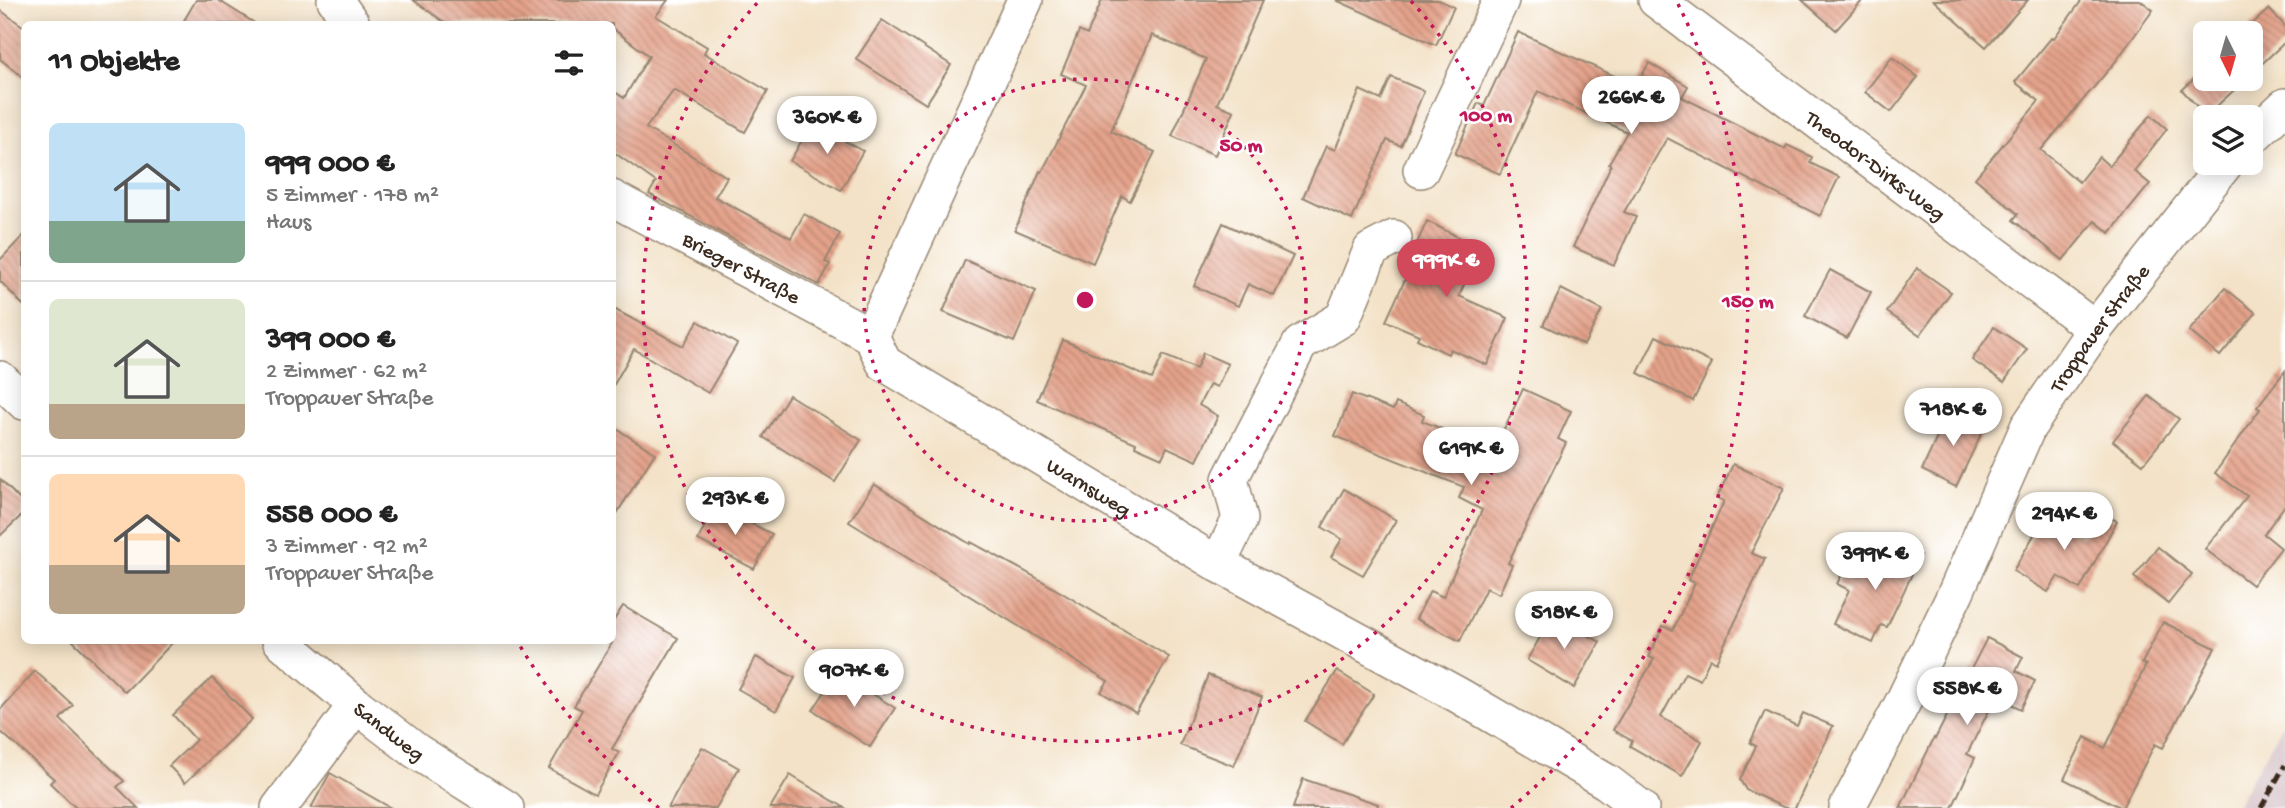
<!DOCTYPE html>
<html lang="de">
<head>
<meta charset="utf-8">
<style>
	body { margin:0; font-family:"Gochi Hand",sans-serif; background:#f6f6f6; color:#222; height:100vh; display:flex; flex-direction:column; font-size:26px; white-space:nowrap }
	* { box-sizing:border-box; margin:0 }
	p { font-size:23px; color:#767676 }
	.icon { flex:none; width:38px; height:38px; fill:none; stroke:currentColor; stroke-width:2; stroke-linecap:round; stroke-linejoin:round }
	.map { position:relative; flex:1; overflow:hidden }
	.panel { position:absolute; left:21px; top:21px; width:595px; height:623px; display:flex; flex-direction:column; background:#fff; border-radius:10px; box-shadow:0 4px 18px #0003 }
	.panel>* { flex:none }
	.needle { width:46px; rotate:175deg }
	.buttons { position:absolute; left:2193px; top:21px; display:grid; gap:14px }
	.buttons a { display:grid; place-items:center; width:70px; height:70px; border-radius:10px; background:#fff; box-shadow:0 4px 18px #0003; font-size:35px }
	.price { position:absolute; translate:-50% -60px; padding:0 16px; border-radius:24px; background:#fff; color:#222; font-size:23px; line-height:46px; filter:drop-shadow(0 2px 4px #0008) }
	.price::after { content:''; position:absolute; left:50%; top:42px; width:21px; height:16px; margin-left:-10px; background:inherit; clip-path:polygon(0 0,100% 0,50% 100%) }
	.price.active { background:#d1495b; color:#fff }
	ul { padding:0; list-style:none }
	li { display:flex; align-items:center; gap:21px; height:175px; padding:0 28px }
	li+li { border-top:2px solid #e0e0e0 }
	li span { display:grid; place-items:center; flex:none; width:196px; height:140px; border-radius:10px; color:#555 }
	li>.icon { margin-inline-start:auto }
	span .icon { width:84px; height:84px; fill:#fffc; stroke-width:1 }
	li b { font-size:30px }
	h2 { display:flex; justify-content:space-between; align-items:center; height:84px; padding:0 28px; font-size:30px }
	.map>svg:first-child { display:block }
	.railway { fill:#d2bec3 }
	.building { fill:url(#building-back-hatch) }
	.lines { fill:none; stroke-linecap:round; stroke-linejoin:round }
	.minor-casing { stroke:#978672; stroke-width:38 }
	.minor { stroke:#fff; stroke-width:35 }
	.rail { stroke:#3b2a1e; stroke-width:5; stroke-dasharray:10 5; stroke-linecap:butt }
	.ring { fill:none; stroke:#c2185b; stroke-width:3.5; stroke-dasharray:3.5 7 }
	.labels { text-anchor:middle; stroke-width:5; stroke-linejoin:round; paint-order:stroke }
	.street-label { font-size:21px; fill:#3b2a1e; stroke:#fff }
	.centre { fill:#c2185b; stroke:#fff; stroke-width:3.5 }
	.ring-label { font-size:21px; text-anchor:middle; font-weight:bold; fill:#c2185b; stroke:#fff; stroke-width:5; stroke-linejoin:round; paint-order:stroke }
</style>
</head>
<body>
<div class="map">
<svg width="2285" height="808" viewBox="0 0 2285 808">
	<defs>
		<pattern id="building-back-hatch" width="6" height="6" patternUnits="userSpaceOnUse" patternTransform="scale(1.75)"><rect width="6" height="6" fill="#e4a28a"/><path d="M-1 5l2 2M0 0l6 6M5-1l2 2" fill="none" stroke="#ba8470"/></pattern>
	</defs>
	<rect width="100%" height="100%" fill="#fff"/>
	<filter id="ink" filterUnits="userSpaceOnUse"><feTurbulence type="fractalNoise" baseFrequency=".0143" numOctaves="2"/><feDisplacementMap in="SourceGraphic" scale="14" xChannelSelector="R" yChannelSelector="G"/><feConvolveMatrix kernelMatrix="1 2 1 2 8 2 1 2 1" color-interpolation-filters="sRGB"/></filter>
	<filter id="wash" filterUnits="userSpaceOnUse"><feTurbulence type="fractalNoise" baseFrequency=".00686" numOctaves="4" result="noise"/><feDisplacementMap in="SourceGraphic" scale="28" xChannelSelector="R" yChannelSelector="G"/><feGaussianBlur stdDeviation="1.57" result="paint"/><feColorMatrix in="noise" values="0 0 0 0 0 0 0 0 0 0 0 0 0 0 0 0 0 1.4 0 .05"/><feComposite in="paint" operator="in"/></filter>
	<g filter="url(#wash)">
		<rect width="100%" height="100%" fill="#f3e2c7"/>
		<path class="railway" d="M2285,721V808H2234L2239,800Z"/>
		<g id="blocks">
			<g class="building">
				<path d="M196,0H218L256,24H182Z"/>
				<path d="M413,0H668L656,16L707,47L704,53L768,91L745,132L674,90L646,128L727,177L715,197L791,238L804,214L840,234L825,262L830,264L819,285L649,194L656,182L612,151V90L624,98L649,56L612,28V24H447Z"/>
				<path d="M1102,0H1263L1217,104L1234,111L1215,155L1172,136L1206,59L1152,35L1111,131L1155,152L1130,201L1122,196L1093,263L1015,230L1040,171L1042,172L1086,85L1061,74L1079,31L1087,35Z"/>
				<path d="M1336,0H1439L1454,7L1436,45Z"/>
				<path d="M1802,0H1863L1836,30Z"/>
				<path d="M1933,0H2028L1986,47Z"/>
				<path d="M2082,0H2140L2153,10L2116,61L2041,150L2079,182L2099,157L2109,166L2151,115L2167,129L2134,171L2150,184L2110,233L2095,221L2063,260L2013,220L2018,214L1975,178L2039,101L2015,82L2052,37L2054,38Z"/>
				<path d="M2269,9L2285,26V42L2250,75V26Z"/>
				<path d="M0,10L24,27V78L0,59Z"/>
				<path d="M882,20L951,65L926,104L856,59Z"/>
				<path d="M1518,32L1636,86L1649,63L1688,86L1682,97L1785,149L1787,145L1812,157L1810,163L1839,177L1820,216L1667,138L1624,212L1636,217L1614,265L1573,247L1611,165L1609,163L1627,132L1538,91L1500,174L1455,154L1478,103L1484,106Z"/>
				<path d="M1892,57L1918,77L1891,112L1865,92Z"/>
				<path d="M1391,77L1424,91L1401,146L1387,140L1352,220L1303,197L1326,146L1335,150L1360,90L1381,100Z"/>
				<path d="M2194,79H2246L2206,116L2182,90Z"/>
				<path d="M812,123L863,151L841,190L790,161Z"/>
				<path d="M1427,221L1480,248L1459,296L1508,318L1487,365L1450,349L1448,354L1417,339L1419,335L1386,321L1420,247L1416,245Z"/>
				<path d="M1223,223L1293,256L1274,296L1248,284L1238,306L1194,286Z"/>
				<path d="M24,235V306L0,281V260Z"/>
				<path d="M965,260L1036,291L1014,342L943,312Z"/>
				<path d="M1917,268L1951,292L1920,335L1887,312Z"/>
				<path d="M1830,270L1871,292L1847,338L1805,316Z"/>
				<path d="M2225,288L2256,313L2220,356L2189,331Z"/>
				<path d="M1561,289L1602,310L1584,345L1543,325Z"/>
				<path d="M612,308L683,346L698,321L737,344L708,393L634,349L612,388Z"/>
				<path d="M1994,327L2027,349L2004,382L1972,360Z"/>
				<path d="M1656,336L1712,363L1693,401L1638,373Z"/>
				<path d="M1063,340L1152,379L1163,355L1196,369L1203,353L1228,364L1217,387L1210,384L1199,405L1218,416L1197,461L1167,447L1162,458L1135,446L1136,443L1037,400Z"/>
				<path d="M2285,371V505L2264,534L2281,548L2252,585L2205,549L2247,496L2215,473L2260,409L2257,407Z"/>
				<path d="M1523,389L1571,411L1558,439L1566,443L1508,563L1512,565L1499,594L1486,588L1460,641L1416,619L1430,591L1443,597L1482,510L1459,498L1464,487L1335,436L1352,394L1393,410L1396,403L1424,415L1422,421L1494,450Z"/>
				<path d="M789,395L861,440L835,482L763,437Z"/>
				<path d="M2149,396L2179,419L2143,464L2113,441Z"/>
				<path d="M1950,409L1985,426L1956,487L1922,470Z"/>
				<path d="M612,426L655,453L612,521Z"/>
				<path d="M1733,464L1784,488L1751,553L1765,559L1716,662L1710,659L1700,680L1685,673L1661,717L1702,741L1682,776L1630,746L1632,741L1613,730L1654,659L1649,657L1663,626L1673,630L1695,583L1688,580L1724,501L1717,498Z"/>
				<path d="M0,479L24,504V513L0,536Z"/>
				<path d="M874,484L970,544L971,542L1037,578L1169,657L1136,713L1101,692L1108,681L849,522Z"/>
				<path d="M1344,489L1396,520L1363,575L1331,557L1342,539L1322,527Z"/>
				<path d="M715,505L772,534L754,569L698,540Z"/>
				<path d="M2097,511L2117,521L2080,589L2058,576L2048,592L2013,571L2045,516L2082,537Z"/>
				<path d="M1889,540L1921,555L1887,627L1881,625L1873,643L1833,624L1849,590L1837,584L1847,563L1873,575Z"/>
				<path d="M2158,547L2192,574L2168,604L2134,577Z"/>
				<path d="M623,606L678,638L612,749L619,753L595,794L549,768L582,710L574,706L612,643V623Z"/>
				<path d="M1553,615L1600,642L1574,688L1527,660Z"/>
				<path d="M2163,622L2215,648L2163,748L2155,744L2122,808L2064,779L2085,737L2105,748L2146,665L2142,663Z"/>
				<path d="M1987,638L2023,657L2016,671L2035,681L2021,709L1996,696L1967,754L1975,758L1952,808H1900L1934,738L1935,739Z"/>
				<path d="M72,640H175L125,692Z"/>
				<path d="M756,657L795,678L776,711L738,689Z"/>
				<path d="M35,671L73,705L60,719L124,781L117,787L138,808H76L50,783L54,779L0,731V710Z"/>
				<path d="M1337,671L1374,694L1342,744L1305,721Z"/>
				<path d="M838,672L895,708L870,747L813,710Z"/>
				<path d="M1208,675L1262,697L1234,766L1180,745Z"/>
				<path d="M212,678L252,719L185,783L169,766L196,740L173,715Z"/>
				<path d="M1765,711L1797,726L1803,713L1833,726L1795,808H1785L1746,790L1740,780L1756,746L1750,743Z"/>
				<path d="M702,747L739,768L716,808H668Z"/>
				<path d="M330,773L391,808H311Z"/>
				<path d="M790,775L845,808H770Z"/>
				<path d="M1303,779L1378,804L1377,808H1293Z"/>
			</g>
		</g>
	</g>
	<g filter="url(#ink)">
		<use href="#blocks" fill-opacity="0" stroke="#978672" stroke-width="2"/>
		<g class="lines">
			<g class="minor-casing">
				<g id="minor">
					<path d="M335,0L352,24"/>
					<path id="s1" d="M1025,0L871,336L884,363L1218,564L1458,695L1607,782L1641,808"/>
					<path id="s2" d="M1656,0L2095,329"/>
					<path d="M2250,139L2285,106"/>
					<path d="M1421,170L1501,0"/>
					<path id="s3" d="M612,198L871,336"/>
					<path d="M0,379L24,402"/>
					<path d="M1218,564L1240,519L1230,479L1300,344L1343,318L1371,250L1394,238"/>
					<path id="s4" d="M280,640L356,705L416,751L506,808"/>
					<path d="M279,808L356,705"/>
					<path id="s5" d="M1847,808L1903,702L1956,592L2028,427L2095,329L2226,163"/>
				</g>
			</g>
			<use href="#minor" class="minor"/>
			<path class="rail" d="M2261,808L2285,765"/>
		</g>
	</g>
	<g class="ring">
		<circle cx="1085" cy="300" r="221"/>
		<path d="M1411 1A442 442 0 1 1 759 1"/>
		<path d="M659 808A663 663 0 0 1 517 641M1678 4A663 663 0 0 1 1511 808"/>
	</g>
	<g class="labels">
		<g class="street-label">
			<text dy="7" stroke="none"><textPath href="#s2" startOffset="275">Theodor-Dirks-Weg</textPath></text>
			<text dy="7" stroke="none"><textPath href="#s3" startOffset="147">Brieger Straße</textPath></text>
			<text dy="7" stroke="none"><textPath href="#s5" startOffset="544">Troppauer Straße</textPath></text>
			<text dy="7" stroke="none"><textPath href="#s1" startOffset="639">Warnsweg</textPath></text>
			<text dy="7" stroke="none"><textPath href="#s4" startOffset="142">Sandweg</textPath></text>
		</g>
	</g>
	<circle cx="1085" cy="300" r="10" class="centre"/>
	<g class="ring-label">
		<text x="1486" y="121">100 m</text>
		<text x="1241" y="151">50 m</text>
		<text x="1748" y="307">150 m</text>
	</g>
</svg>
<div class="buttons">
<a><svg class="needle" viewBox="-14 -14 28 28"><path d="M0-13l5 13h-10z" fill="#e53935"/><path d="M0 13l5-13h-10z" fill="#767676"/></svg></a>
<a><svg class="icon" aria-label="layers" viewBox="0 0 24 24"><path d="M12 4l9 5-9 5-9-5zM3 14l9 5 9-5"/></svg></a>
</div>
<b class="price" style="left:1631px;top:136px">266K €</b>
<b class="price" style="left:827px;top:156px">360K €</b>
<b class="price active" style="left:1446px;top:299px">999K €</b>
<b class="price" style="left:1953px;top:448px">718K €</b>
<b class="price" style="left:1471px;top:487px">619K €</b>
<b class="price" style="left:735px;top:537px">293K €</b>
<b class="price" style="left:2064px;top:552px">294K €</b>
<b class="price" style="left:1875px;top:592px">399K €</b>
<b class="price" style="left:1564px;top:651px">518K €</b>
<b class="price" style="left:854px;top:709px">907K €</b>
<b class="price" style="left:1967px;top:727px">558K €</b>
<section class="panel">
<h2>11 Objekte<svg class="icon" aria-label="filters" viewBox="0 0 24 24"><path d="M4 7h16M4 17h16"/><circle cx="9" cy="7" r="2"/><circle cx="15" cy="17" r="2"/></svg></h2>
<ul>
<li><span style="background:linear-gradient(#bfe0f5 70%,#7fa58c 0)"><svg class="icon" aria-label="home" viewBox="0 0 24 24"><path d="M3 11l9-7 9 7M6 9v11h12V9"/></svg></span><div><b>999 000 €</b><p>5 Zimmer · 178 m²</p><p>Haus</p></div></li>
<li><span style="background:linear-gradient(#dfe7d0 75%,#b9a48a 0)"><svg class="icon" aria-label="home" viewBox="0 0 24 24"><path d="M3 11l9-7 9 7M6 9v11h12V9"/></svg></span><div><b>399 000 €</b><p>2 Zimmer · 62 m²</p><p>Troppauer Straße</p></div></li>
<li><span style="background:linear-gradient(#ffd9b3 65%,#b9a48a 0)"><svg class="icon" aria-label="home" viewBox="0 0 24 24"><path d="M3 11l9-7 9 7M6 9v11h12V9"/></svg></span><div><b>558 000 €</b><p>3 Zimmer · 92 m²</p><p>Troppauer Straße</p></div></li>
</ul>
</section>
</div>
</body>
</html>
